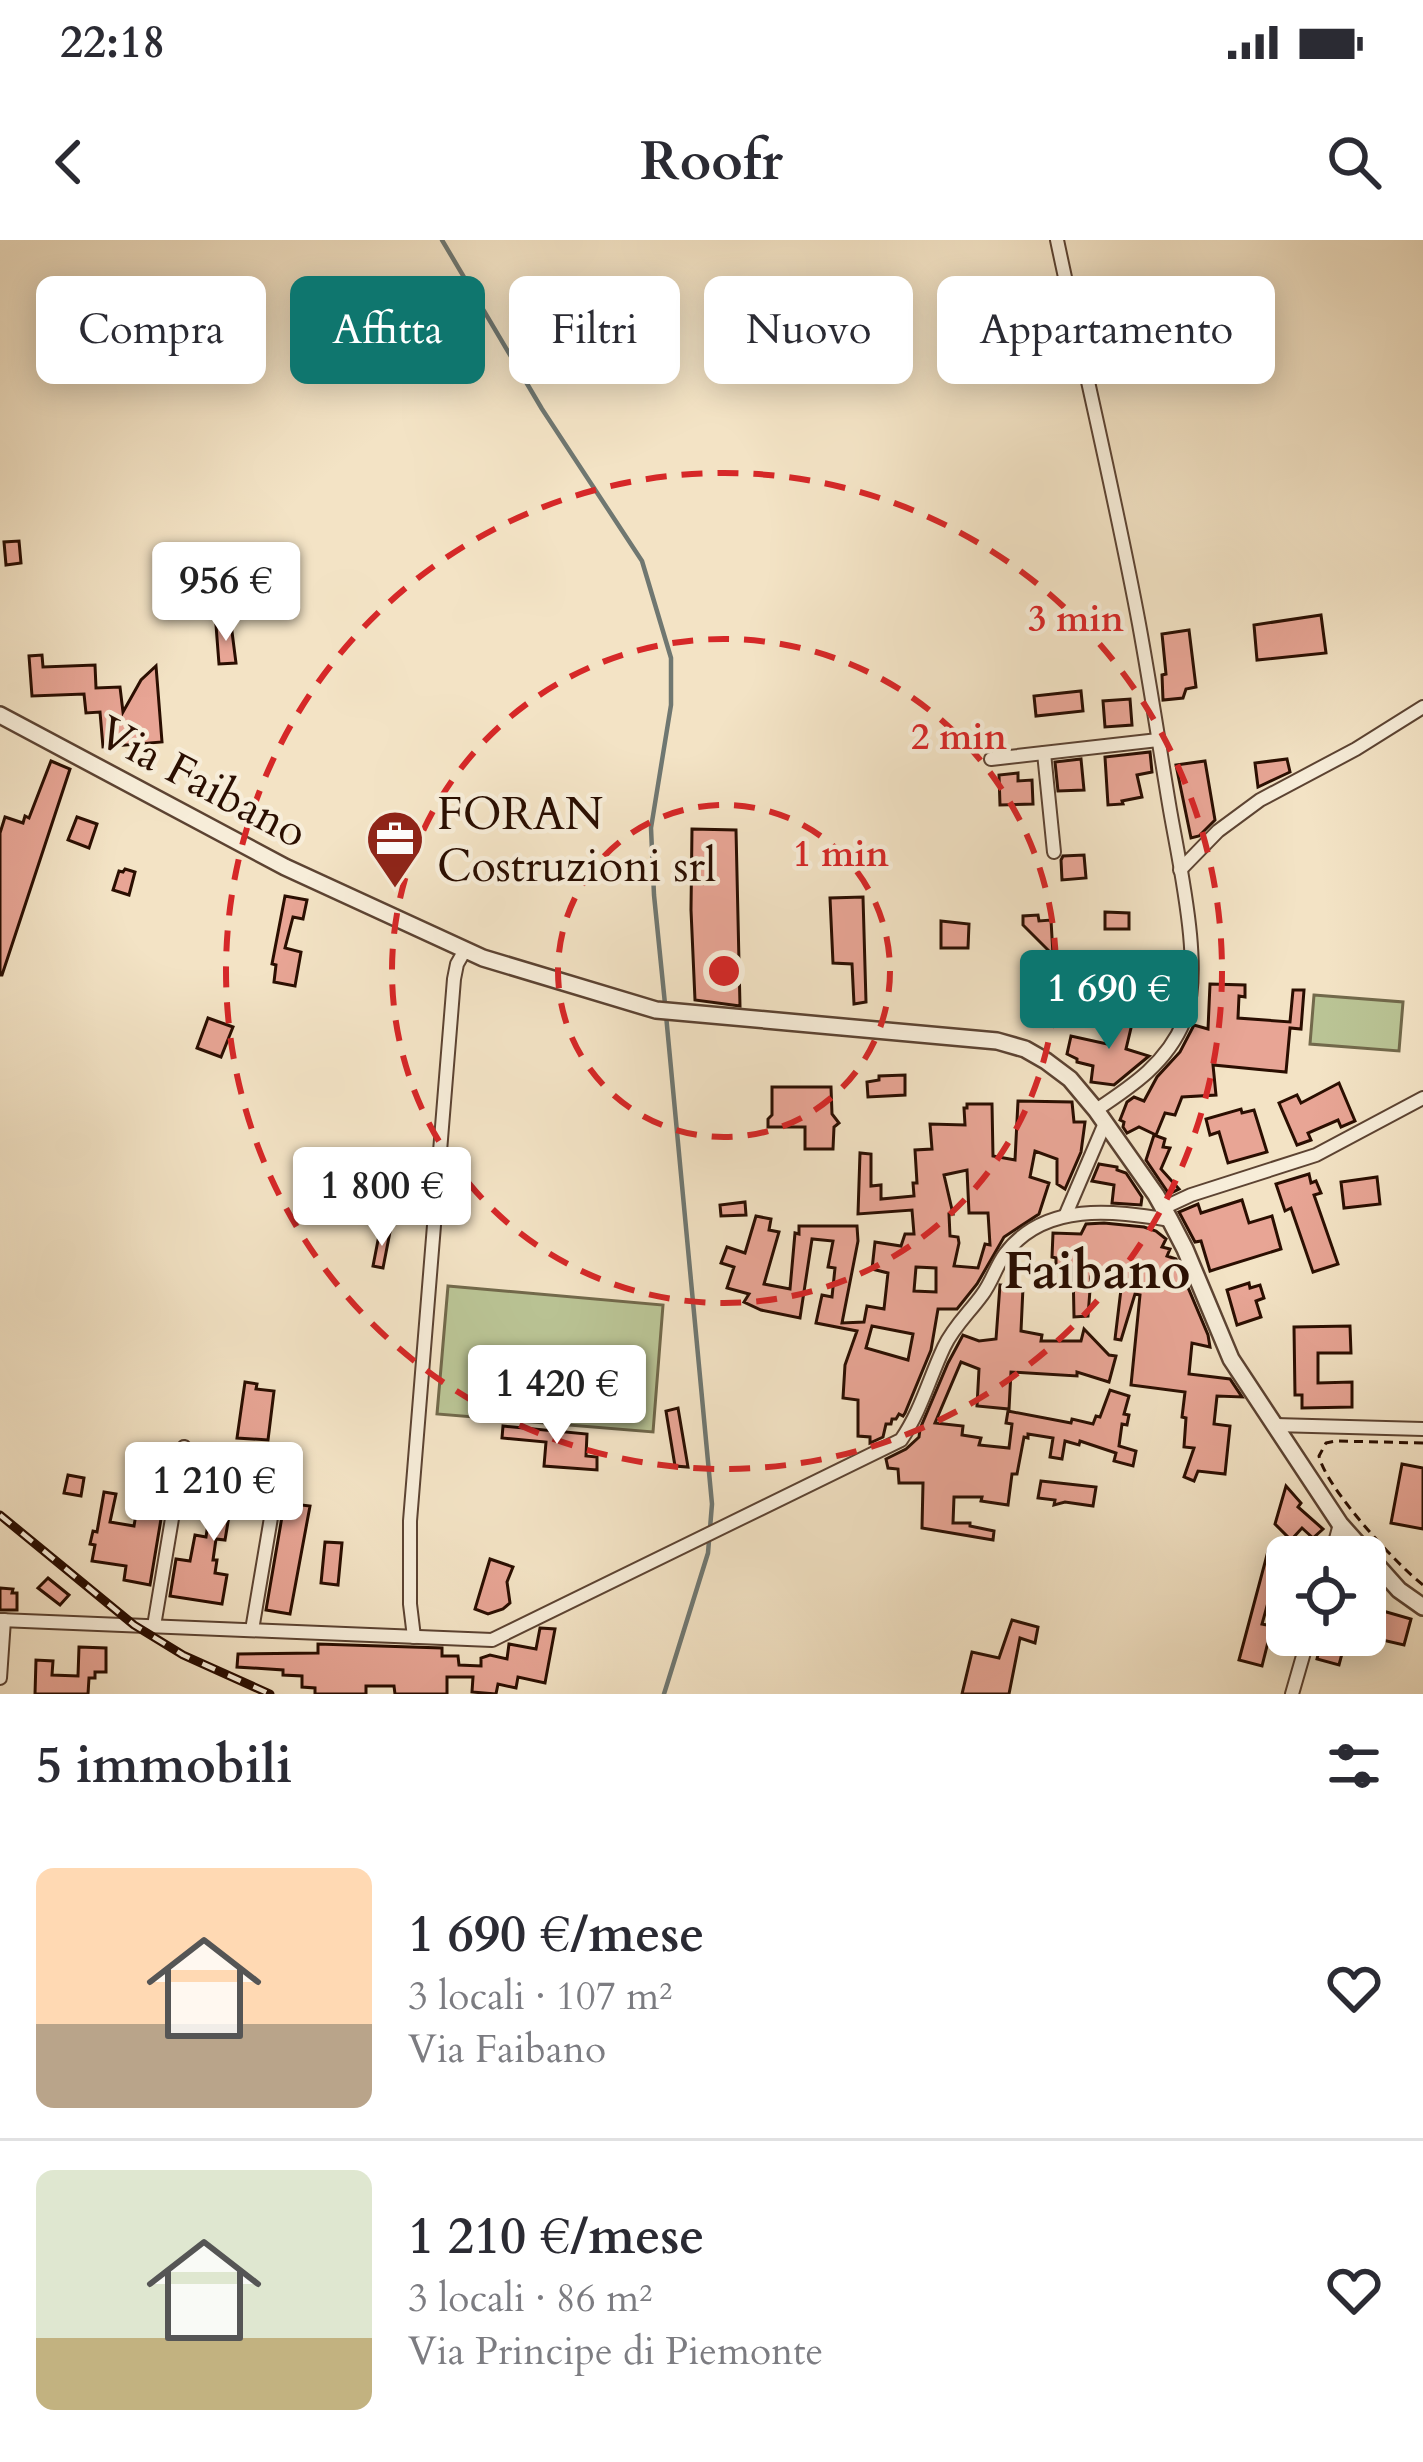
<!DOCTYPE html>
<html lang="it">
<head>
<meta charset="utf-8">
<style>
	body { margin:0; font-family:Cardo,serif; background:#f2f2f3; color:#2b2b33; height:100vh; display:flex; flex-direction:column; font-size:45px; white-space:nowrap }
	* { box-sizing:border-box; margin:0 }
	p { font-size:39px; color:#7c7c81 }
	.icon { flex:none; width:66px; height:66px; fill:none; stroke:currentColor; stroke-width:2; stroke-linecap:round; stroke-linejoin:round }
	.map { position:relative; height:1454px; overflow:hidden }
	.panel { display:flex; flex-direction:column; background:#fff; flex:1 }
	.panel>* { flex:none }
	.guide { position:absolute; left:36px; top:36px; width:1353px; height:108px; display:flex; gap:24px }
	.controls { position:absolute; left:1266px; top:1296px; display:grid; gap:24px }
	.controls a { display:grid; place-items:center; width:120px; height:120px; border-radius:18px; background:#fff; box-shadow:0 6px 30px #0003; font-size:60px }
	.price { position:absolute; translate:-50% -102px; padding:0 27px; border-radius:12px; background:#fff; color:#222; font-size:39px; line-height:78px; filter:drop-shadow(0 3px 6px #0008) }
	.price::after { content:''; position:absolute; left:50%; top:72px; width:36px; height:27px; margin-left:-18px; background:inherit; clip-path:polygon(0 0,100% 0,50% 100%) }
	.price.current { background:#0f766e; color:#fff }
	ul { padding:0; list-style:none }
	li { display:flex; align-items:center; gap:36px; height:300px; padding:0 36px }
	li+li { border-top:3px solid #e1e1e2 }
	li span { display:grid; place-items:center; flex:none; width:336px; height:240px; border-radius:18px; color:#555 }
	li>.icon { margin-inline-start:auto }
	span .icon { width:144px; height:144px; fill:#fffc; stroke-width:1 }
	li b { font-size:51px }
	h2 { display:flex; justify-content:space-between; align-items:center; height:144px; padding:0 36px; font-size:51px }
	.chip { padding:0 42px; border-radius:18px; background:#fff; box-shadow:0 6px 30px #0003; font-size:42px; line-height:108px }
	.chip.current { background:#0f766e; color:#fff }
	.status { display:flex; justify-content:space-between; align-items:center; height:84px; padding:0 60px; background:#fff; direction:ltr }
	.status svg { height:33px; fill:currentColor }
	header { display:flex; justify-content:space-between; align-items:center; height:156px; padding:0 36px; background:#fff; font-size:54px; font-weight:700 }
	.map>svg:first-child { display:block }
	.green { fill:#bac495; stroke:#72694b; stroke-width:3 }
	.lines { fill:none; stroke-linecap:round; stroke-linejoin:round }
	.stream { stroke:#6f7771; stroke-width:4.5 }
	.building { fill:#e8a595; stroke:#2a0e01; stroke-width:3; fill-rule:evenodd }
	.minor-casing { stroke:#5c4332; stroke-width:16 }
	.tertiary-casing { stroke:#5c4332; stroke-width:20 }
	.path { stroke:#2a0e01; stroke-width:3; stroke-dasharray:9 6; stroke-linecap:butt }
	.minor { stroke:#f7edd9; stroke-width:12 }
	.tertiary { stroke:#f7edd9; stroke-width:15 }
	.rail-casing { stroke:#2a0e01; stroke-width:9 }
	.rail { stroke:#f7edd9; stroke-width:4.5; stroke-dasharray:14; stroke-linecap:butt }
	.ring { fill:none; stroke:#d62828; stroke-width:6; stroke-dasharray:21 15 }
	.labels { text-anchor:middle; stroke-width:9; stroke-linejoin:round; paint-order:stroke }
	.street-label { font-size:45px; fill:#2a0e01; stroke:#f7edd9 }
	.poi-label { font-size:45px; fill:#2a0e01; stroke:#f7edd9; text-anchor:start }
	.quarter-label { font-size:51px; font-weight:bold; fill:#2a0e01; stroke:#f7edd9 }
	.centre { fill:#d62828; stroke:#f7edd9; stroke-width:6 }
	.ring-label { font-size:36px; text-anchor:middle; font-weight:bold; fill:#d62828; stroke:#f7edd9; stroke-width:9; stroke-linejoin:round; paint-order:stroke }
</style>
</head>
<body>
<div class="status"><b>22:18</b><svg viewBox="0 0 49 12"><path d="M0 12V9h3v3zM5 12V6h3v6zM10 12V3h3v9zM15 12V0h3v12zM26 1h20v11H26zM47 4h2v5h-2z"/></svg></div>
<header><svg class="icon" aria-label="back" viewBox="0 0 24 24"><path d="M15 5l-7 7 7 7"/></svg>Roofr<svg class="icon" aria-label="search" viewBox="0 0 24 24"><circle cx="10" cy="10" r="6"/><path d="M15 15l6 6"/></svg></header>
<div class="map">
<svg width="1423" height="1454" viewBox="0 0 1423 1454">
	<rect width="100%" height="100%" fill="#f3e3c5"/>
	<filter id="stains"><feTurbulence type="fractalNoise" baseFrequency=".00167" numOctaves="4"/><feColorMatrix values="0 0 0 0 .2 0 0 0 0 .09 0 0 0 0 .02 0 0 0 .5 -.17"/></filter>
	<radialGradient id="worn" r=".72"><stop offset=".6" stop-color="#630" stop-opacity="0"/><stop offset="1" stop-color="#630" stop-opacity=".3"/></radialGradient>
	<g class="green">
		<path d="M1314,755L1403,762L1399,811L1310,804Z"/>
		<path d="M448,1046L663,1065L653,1192L437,1174Z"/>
	</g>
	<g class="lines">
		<g class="stream">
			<path d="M442,0L542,169L642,321L671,418V465L651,588L654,655L665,764"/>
			<path d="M664,1454L708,1313L712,1264L666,775"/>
		</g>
	</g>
	<g class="building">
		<path d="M19,301L21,323L6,325L4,302Z"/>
		<path d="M1321,375L1326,413L1257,420L1254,385Z"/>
		<path d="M231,384L236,423L219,424L216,385Z"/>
		<path d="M1189,390L1196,447L1186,449L1183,458L1163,460L1162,435L1166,434L1162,394Z"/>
		<path d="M42,415L43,427L95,425L96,448L120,447L123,472L141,440L156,426L162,502L103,507L100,472L86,473L84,454L32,456L29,416Z"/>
		<path d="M1081,451L1083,471L1036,476L1034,456Z"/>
		<path d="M1130,459L1132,485L1105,487L1103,461Z"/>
		<path d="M1150,512L1152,532L1137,535L1142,557L1122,561L1123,564L1108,565L1105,517Z"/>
		<path d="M1081,519L1084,550L1058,551L1055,522Z"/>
		<path d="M1287,519L1290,532L1258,547L1255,523Z"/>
		<path d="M51,521L70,529L2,735H0V593L5,577L23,583L25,576L29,578Z"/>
		<path d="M1205,521L1215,580L1199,596L1191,598L1176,525Z"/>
		<path d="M1018,533V541L1032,540L1033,564L1000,565L999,535Z"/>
		<path d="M77,577L97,584L89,608L68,600Z"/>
		<path d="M692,589L736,590L740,766L695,760L691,670Z"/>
		<path d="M1084,615L1086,638L1062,640L1061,620L1063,616Z"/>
		<path d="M125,629L135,632L129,655L113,650L119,631L123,632Z"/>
		<path d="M285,656L307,660L303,679L293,677L285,708L301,712L295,746L274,742L276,725L272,724Z"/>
		<path d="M863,657L866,762L854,764L852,724L833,723L830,658Z"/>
		<path d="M1105,672L1129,673V689H1105Z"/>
		<path d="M1038,675L1039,681L1051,680L1053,715L1023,685V676Z"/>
		<path d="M941,681L969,684L968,708H941Z"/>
		<path d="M1210,744L1245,745V757L1239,756L1238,778L1290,782L1293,750H1304L1301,789L1290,788L1286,832L1213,825L1216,855L1182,857L1175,875L1165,873L1156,895L1139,887L1127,893L1123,887L1124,882L1120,880L1127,862L1134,857L1144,861L1157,837L1180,812L1194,785L1208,789Z"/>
		<path d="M1125,766L1136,767L1126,809L1149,816L1114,845L1091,842L1093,826L1077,822V819L1067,814L1071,796L1107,804L1112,779L1120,780Z"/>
		<path d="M208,778L233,787L221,817L197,808Z"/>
		<path d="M905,835V855L868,857L867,842L879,840V836Z"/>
		<path d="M1339,843L1355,881L1341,887L1338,880L1308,893L1311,900L1297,905L1279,863L1297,855L1301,863Z"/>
		<path d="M772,847H831L832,874L839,883L834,887L833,909H805V887H768V879L772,875Z"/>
		<path d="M1018,861L1072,862L1074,882H1085L1081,912L1065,949L1057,944V919L1035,911L1030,937L1049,943L1039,974L1004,997L977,1044L957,1069H938L931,1110L905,1173L903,1176L899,1174L896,1179H892L891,1184H886L883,1197L870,1203V1197L858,1196V1160L843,1158L845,1125L857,1091L816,1083L822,1055L832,1057L835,1028L828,1027L833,1001L812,999L800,1078L761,1070L744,1062L749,1054L727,1048L734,1027L721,1023L727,1007L745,1013L756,976L771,979L769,990L779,992L764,1044L790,1049L795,993L799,994V986H857L858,1001L842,1083L864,1082L867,1066L884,1069L888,1033L872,1029L875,1002L901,1006L905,994H914L912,970L858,974L860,913L871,914V946L881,945V959L914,956L913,943H917L915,910L932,909L930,884L965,885L964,868H967V864H992L993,916L1015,920ZM967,930L969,973H988L990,1005L985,1004L978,1028L954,1026L959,1003L958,997L950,996L949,974H953L944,935ZM916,1027L936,1028V1052L914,1051ZM872,1086L913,1094L908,1120L866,1108Z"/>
		<path d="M1241,869L1242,873L1254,870L1267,912L1228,923L1219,892L1210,895L1206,879Z"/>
		<path d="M1154,895L1165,899L1163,907L1170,908L1161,929L1179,949L1169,954L1146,920Z"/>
		<path d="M1099,924L1117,927V930L1126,933L1142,957L1141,965L1112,963L1114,945L1092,941Z"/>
		<path d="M1309,934L1311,943L1316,941L1321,953L1314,955L1338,1024L1313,1032L1291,968L1285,971L1276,944Z"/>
		<path d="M1377,937L1380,964L1344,968L1341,942Z"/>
		<path d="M1242,960L1249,983L1272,976L1281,1009L1210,1031L1201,1001L1195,1002L1179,972L1198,964L1201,973Z"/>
		<path d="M745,962L746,975L721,976L720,965Z"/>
		<path d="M1104,983L1144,987L1156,991L1166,999L1162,1007L1170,1009L1167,1016L1176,1019L1208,1095L1210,1107L1192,1103L1189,1134L1230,1139L1242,1157L1217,1156L1214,1184L1230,1186L1225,1234L1198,1231L1194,1241L1184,1237L1194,1208L1184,1207L1186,1178L1182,1177L1185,1152L1131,1145L1140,1055L1135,1054L1121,1100L1115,1099L1122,1041L1091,1037L1088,1076L1074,1077L1073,1027L1056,1026V1018L1052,1017L1053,993L1081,994L1086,984Z"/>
		<path d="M380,990L390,992L383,1028L373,1026Z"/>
		<path d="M1249,1043L1250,1048L1260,1045L1264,1058L1256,1061L1261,1077L1237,1085L1227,1050Z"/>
		<path d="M1000,1045L1023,1047L1021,1091L1042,1095L1041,1101H1081L1084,1089L1109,1115L1116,1116L1109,1142L1077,1132V1136L1011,1132L1009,1169L977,1166L979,1129L961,1122L935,1183L963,1186L962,1195L981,1198L979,1205L1009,1208L1012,1184L1006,1183L1008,1171L1071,1183L1072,1179L1093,1184L1096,1176L1100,1177L1110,1150L1129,1156L1124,1174L1129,1175L1127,1185L1122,1184L1119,1206L1136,1211L1133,1226L1114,1221L1116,1213L1080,1201L1079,1205L1065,1201L1062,1219L1050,1217L1053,1198L1028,1194V1198L1024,1197L1017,1234H1012L1008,1265L981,1261L982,1257H954L953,1283H970V1286L994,1291L993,1300L922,1288L923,1243H899L898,1229L888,1228L886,1219L906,1209L919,1197L920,1189L948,1123L963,1095L979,1101L996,1099Z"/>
		<path d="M1350,1086L1351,1113H1318V1143L1352,1142V1167L1302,1168V1155H1295L1294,1087Z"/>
		<path d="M245,1142L257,1144L256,1149L274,1151L268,1200L237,1198Z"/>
		<path d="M678,1168L688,1227L675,1226L666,1171Z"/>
		<path d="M503,1186L587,1194L586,1216L597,1217V1230L544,1226L546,1202L502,1198Z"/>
		<path d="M1402,1224L1423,1228V1289L1391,1283Z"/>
		<path d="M68,1235L84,1238L81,1256L64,1253Z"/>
		<path d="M142,1239L167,1243L150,1345L124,1340L126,1326L92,1321L95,1305L90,1304L93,1291L97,1292L104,1252L116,1254L110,1282L134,1286Z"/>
		<path d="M1041,1241L1096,1247L1093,1266L1065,1262L1054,1265L1055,1260L1038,1258Z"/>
		<path d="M233,1242L265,1249L261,1276L230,1270L225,1300L216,1299L213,1320H217L215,1333L227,1335L222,1364L170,1356L176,1319L190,1321L195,1295L206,1297L214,1243L232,1246Z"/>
		<path d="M1286,1246L1301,1263L1298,1267L1323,1289L1313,1298L1302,1288L1291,1300L1275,1284Z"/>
		<path d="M293,1264L310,1266L290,1374L266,1370L284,1265L292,1266Z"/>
		<path d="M325,1302L342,1303L338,1345L321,1343Z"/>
		<path d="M1268,1311L1285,1316L1280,1336L1286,1338L1283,1351L1272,1348L1262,1384L1272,1386L1262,1426L1239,1420Z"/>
		<path d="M490,1319L513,1327L507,1342L510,1363L503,1369L488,1374L475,1369Z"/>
		<path d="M48,1338L69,1355L60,1365L38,1348Z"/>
		<path d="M0,1348L13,1349L12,1353H17V1370H0Z"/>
		<path d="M1376,1369L1411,1379L1404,1405L1369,1397Z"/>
		<path d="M1012,1380L1038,1387L1035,1403L1020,1398L1009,1454H962L972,1412L999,1418Z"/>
		<path d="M540,1388L555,1389L545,1443L518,1437L516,1448L498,1444L496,1454L472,1452L473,1437H447V1454H395L394,1446H366V1454H315V1448L302,1447V1436L283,1435V1430L237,1427L238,1414L318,1413V1404L442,1408V1416H458L459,1425L481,1426V1418L490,1415L507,1419L509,1404L536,1409Z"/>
		<path d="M1319,1395H1347L1339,1425L1317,1419L1319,1411L1316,1409Z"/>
		<path d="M79,1407L106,1408V1432H95V1438H89L88,1454H35L36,1420L53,1421L52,1435L78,1436Z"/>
	</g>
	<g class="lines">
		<g class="minor-casing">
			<g id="minor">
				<path d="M1057,0C1084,128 1115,255 1139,384C1150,444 1159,504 1169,564C1178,619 1205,730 1184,781C1167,823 1132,846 1096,870"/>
				<path d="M1044,513L1054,612"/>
				<path d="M991,519L1158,500"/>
				<path d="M1180,630L1218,591L1260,560L1356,509L1423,467"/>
				<path d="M1163,968L1191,955L1316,915L1423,858"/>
				<path d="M1066,974L1105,883"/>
				<path d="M1275,1185L1423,1189"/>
				<path d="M1331,1317L1340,1284"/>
				<path d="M0,1380L492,1400L901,1200C921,1171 929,1139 944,1107C954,1086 969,1073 982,1055C992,1042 996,1026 1005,1014C1045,961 1114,971 1170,980"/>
				<path d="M154,1386L184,1207"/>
				<path d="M252,1390L276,1248"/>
				<path d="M414,1397L410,1364V1281L454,739L457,724L465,710"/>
				<path d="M0,1438L4,1380"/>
				<path d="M1292,1454L1309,1395"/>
			</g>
		</g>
		<g class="tertiary-casing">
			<path id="tertiary" d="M0,475L285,627L483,718L656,770L997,801L1025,809L1046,821L1070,839L1096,870L1156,955L1170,980L1185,1009L1231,1119L1340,1284L1399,1350L1423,1367"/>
		</g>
		<path class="path" d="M1423,1203L1336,1201L1326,1203L1319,1216C1326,1248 1396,1324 1423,1345"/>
		<use href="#minor" class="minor"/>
		<use href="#tertiary" class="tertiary"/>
		<g class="rail-casing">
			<path id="rail" d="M0,1275L134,1385L183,1415L270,1454"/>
		</g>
		<use href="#rail" class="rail"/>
	</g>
	<g class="ring">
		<circle cx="724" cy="731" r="166"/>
		<circle cx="724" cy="731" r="332"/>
		<circle cx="724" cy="731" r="498"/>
	</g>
	<defs>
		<g id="office-pin" transform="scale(3)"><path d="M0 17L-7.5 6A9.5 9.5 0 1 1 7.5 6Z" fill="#8f2418" stroke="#f7edd9"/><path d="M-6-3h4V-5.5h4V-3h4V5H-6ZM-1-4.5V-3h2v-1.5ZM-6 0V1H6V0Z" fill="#fff"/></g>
	</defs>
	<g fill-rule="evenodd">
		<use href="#office-pin" x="395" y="599"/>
	</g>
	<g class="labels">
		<g class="street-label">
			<text transform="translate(203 541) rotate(28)" y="16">Via Faibano</text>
		</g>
		<g class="poi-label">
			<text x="437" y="589">FORAN<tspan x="437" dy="52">Costruzioni srl</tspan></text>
		</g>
		<g class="quarter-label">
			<text x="1097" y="1048">Faibano</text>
		</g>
	</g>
	<circle cx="724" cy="731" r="18" class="centre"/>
	<g class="ring-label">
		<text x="1076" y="391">3 min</text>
		<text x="959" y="509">2 min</text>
		<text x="841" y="626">1 min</text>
	</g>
	<rect width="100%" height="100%" filter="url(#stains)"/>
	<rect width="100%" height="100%" fill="url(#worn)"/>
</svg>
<div class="controls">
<a><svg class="icon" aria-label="locate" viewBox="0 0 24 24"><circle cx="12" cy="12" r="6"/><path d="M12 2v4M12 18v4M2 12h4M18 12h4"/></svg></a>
</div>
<b class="price" style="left:226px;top:404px">956 €</b>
<b class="price current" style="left:1109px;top:812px">1 690 €</b>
<b class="price" style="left:382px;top:1009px">1 800 €</b>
<b class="price" style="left:557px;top:1207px">1 420 €</b>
<b class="price" style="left:214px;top:1304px">1 210 €</b>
<div class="guide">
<a class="chip">Compra</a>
<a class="chip current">Affitta</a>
<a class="chip">Filtri</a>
<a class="chip">Nuovo</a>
<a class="chip">Appartamento</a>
</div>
</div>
<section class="panel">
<h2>5 immobili<svg class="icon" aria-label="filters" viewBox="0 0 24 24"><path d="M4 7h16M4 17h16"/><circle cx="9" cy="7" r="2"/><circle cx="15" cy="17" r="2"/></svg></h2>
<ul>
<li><span style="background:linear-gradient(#ffd9b3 65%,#b9a48a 0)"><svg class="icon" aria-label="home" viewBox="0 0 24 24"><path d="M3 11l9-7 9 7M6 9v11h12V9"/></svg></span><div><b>1 690 €/mese</b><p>3 locali · 107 m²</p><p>Via Faibano</p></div><svg class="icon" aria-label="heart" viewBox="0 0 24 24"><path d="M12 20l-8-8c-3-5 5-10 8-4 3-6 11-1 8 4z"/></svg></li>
<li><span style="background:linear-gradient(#dfe7d0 70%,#c2b280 0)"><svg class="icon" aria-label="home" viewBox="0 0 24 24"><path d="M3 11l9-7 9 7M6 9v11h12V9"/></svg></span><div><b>1 210 €/mese</b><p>3 locali · 86 m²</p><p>Via Principe di Piemonte</p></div><svg class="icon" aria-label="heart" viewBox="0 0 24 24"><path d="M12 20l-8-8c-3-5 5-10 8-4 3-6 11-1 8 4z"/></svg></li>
</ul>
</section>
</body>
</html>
